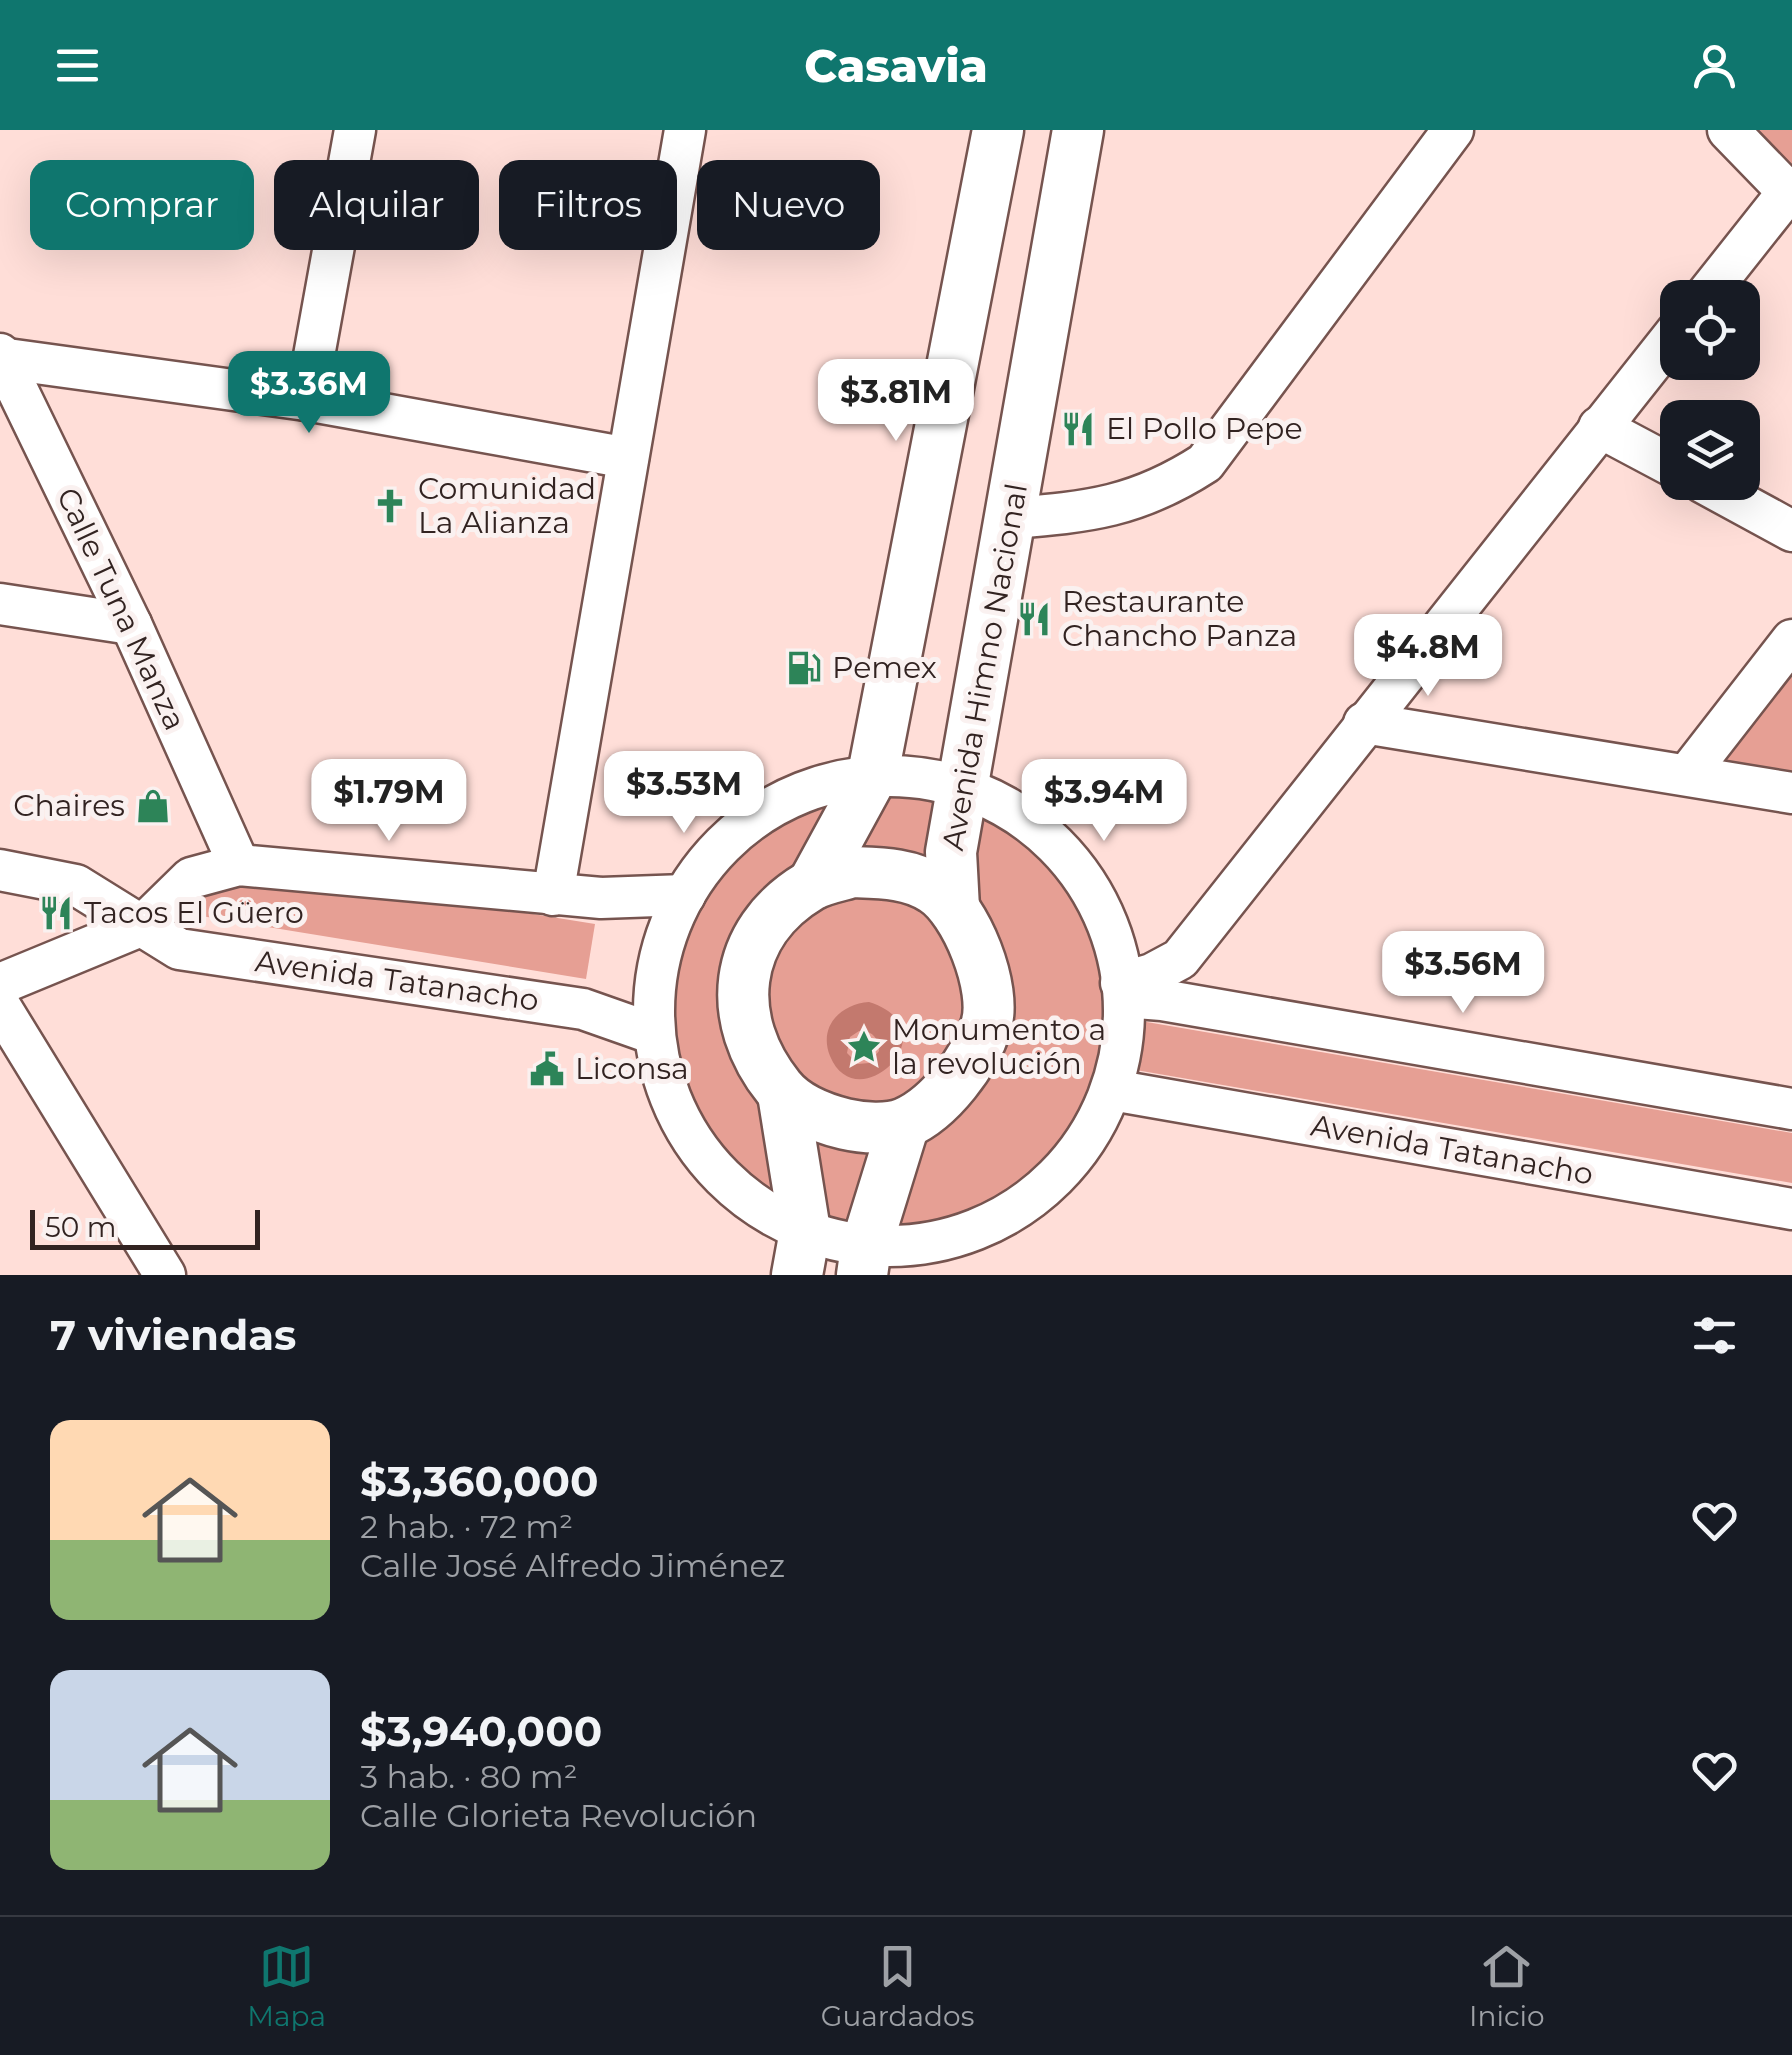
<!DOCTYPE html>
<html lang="es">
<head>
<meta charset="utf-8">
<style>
	body { margin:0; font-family:Montserrat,sans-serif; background:#20242c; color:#f1f3f6; height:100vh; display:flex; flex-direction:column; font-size:38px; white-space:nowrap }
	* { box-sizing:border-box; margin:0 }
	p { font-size:32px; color:#9ea1a6 }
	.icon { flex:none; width:55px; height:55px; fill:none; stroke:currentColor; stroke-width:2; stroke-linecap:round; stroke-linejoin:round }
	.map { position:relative; height:1145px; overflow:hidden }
	.drawer { display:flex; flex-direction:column; background:#171b24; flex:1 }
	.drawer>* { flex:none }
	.top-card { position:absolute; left:30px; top:30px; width:1000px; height:90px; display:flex; gap:20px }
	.tools { position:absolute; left:1660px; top:150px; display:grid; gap:20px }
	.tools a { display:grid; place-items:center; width:100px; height:100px; border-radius:20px; background:#171b24; box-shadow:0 10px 40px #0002; font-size:50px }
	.scale { position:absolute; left:30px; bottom:25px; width:230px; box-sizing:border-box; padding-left:10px; border:5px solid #322321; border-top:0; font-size:28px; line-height:35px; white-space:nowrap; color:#322321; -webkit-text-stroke:8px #faf1f0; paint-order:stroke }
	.price { position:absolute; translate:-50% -85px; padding:0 22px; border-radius:20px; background:#fff; color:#222; font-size:32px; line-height:65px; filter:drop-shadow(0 2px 5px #0008) }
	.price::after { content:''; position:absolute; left:50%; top:60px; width:30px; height:22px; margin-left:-15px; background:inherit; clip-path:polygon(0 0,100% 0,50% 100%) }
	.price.on { background:#0f766e; color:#fff }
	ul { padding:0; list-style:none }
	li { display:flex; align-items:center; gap:30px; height:250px; padding:0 50px }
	li span { display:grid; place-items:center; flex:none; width:280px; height:200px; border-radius:20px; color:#555 }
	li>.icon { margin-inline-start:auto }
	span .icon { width:120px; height:120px; fill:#fffc; stroke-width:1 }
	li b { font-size:42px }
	h2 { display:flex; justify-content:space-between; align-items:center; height:120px; padding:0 50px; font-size:42px }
	.tag { padding:0 35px; border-radius:20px; background:#171b24; box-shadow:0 10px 40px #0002; font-size:35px; line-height:90px }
	.tag.on { background:#0f766e; color:#fff }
	header { display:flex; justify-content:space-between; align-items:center; height:130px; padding:0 50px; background:#0f766e; color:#fff; font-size:45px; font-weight:800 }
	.dock { display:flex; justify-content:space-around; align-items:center; height:140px; border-top:2px solid #363941; background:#171b24; font-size:28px; color:#9ea1a6 }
	.dock a { display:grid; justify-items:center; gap:5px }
	.dock .on { color:#0f766e }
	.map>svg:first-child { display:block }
	.green { fill:#e69f94 }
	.water { fill:#c3796e; fill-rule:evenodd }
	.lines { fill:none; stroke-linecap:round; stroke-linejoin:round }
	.minor-casing { stroke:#76544f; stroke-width:45 }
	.major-casing { stroke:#76544f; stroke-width:55 }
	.minor { stroke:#fff; stroke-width:40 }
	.major { stroke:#fff; stroke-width:50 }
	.labels { text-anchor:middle; stroke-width:10; stroke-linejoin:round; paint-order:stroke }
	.poi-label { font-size:30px; fill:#322321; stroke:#faf1f0; text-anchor:start }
	.street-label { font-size:30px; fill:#322321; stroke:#faf1f0 }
</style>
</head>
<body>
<header><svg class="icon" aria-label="menu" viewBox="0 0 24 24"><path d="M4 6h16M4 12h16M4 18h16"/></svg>Casavia<svg class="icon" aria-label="person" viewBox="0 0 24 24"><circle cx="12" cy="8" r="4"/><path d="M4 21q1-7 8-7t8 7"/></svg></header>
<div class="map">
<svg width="1792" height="1145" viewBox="0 0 1792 1145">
	<rect width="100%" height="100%" fill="#ffded8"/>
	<g class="green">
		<path d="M1728,0H1792V57Z"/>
		<path d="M1792,543V654L1715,642Z"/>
		<circle cx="889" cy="881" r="235"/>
		<path d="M259,740L595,794L586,849L183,783L191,769Z"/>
		<path d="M1135,890L1792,1003V1053L1130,939Z"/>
	</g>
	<path class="water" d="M869,872C954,899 857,992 830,926C818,896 841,874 869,872ZM859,901C872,900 879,908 879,921L869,933L858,934L847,923L850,907Z"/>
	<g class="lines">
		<g class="minor-casing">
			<g id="minor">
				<path d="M1728,0L1792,66"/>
				<path d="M1704,168L1792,57"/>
				<path d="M0,224L131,494L239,735"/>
				<path d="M0,228L306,270L628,328"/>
				<path d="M306,270L355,0"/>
				<path d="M1599,297L1678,339"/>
				<path d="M1702,352L1792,401"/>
				<path d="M1010,388C1089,382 1137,377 1205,333L1453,0"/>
				<path d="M0,474L131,494"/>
				<path d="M1364,593L1792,663"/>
				<path d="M1687,645L1792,510"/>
				<circle cx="889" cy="881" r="235"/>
				<path d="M0,740L76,755L179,819L583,879L654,904"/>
				<path d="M553,765L685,0"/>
				<path d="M1121,853L1152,844L1180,829L1678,200"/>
				<path d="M0,854L143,795L191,748L239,735L601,768L685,765"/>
				<path d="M1124,867L1162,870L1792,979"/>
				<path d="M0,876L165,1145"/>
				<path d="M1112,960L1792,1079"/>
			</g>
		</g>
		<g class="major-casing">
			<g id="major">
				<path d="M853,742C881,743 910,743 934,759C966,779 998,859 986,896C975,931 940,978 905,993C888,1000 862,998 845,994C821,988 795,978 779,958C724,890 731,803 810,756C822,749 839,746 853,742Z"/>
				<path d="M813,754L873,644L998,0"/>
				<path d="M954,778L951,722L1078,0"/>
				<path d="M783,964L805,1101L797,1145"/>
				<path d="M862,1145L866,1117L904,994"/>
			</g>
		</g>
		<use href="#minor" class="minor"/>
		<use href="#major" class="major"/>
	</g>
	<defs>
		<g id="restaurant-bare" transform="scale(2.7)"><path d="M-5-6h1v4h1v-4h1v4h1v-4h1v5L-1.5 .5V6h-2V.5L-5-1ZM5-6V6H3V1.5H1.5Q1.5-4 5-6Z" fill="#2d8458" stroke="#faf1f0" stroke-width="2.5" paint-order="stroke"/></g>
		<g id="church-bare" transform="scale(2.7)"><path d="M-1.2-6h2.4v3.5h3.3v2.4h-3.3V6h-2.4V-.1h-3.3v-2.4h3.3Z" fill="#2d8458" stroke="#faf1f0" stroke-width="2.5" paint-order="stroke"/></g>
		<g id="fuel-bare" transform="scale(2.7)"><path d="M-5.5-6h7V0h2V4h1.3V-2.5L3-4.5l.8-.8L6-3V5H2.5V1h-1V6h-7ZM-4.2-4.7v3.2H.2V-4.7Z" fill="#2d8458" stroke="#faf1f0" stroke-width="2.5" paint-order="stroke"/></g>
		<g id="shop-bare" transform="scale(2.7)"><path d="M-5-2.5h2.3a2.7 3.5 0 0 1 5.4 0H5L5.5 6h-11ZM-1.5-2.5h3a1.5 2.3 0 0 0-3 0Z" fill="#2d8458" stroke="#faf1f0" stroke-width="2.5" paint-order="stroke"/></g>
		<g id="sight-bare" transform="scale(2.7)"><path d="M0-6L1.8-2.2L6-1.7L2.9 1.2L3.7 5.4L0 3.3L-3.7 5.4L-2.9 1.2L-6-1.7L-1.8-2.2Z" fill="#2d8458" stroke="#faf1f0" stroke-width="2.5" paint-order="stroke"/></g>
		<g id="civic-bare" transform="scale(2.7)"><path d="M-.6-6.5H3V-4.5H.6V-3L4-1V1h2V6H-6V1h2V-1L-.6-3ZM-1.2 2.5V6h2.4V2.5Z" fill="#2d8458" stroke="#faf1f0" stroke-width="2.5" paint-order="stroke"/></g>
	</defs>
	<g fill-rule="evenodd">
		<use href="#restaurant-bare" x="1078" y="299"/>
		<use href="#church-bare" x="390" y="376"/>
		<use href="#restaurant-bare" x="1034" y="489"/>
		<use href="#fuel-bare" x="804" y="538"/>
		<use href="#shop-bare" x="153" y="676"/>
		<use href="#restaurant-bare" x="56" y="783"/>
		<use href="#sight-bare" x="864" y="917"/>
		<use href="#civic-bare" x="547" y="939"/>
	</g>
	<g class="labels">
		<g class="poi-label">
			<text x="1106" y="309">El Pollo Pepe</text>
			<text x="418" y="369">Comunidad<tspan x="418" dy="34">La Alianza</tspan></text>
			<text x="1062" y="482">Restaurante<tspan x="1062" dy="34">Chancho Panza</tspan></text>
			<text x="832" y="548">Pemex</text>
			<text x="125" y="686" text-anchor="end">Chaires</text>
			<text x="84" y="793">Tacos El Güero</text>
			<text x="892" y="910">Monumento a<tspan x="892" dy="34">la revolución</tspan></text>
			<text x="575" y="949">Liconsa</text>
		</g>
		<g class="street-label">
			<text transform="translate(121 479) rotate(65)" y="10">Calle Tuna Manza</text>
			<text transform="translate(985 537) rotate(-80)" y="10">Avenida Himno Nacional</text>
			<text transform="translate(397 851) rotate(8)" y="10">Avenida Tatanacho</text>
			<text transform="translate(1452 1020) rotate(10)" y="10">Avenida Tatanacho</text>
		</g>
	</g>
</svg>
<div class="tools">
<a><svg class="icon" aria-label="locate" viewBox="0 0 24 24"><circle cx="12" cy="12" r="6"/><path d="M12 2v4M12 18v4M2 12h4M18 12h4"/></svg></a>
<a><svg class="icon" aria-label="layers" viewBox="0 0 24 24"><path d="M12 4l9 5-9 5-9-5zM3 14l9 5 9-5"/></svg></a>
</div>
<div class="scale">50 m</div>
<b class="price on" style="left:309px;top:306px">$3.36M</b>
<b class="price" style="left:896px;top:314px">$3.81M</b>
<b class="price" style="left:1428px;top:569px">$4.8M</b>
<b class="price" style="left:684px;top:706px">$3.53M</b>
<b class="price" style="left:389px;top:714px">$1.79M</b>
<b class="price" style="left:1104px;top:714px">$3.94M</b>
<b class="price" style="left:1463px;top:886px">$3.56M</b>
<div class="top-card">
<a class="tag on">Comprar</a>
<a class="tag">Alquilar</a>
<a class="tag">Filtros</a>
<a class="tag">Nuevo</a>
</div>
</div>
<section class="drawer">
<h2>7 viviendas<svg class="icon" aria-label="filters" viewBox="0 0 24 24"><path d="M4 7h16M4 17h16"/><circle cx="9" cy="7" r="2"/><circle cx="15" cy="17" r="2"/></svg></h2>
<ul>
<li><span style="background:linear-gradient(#ffd9b3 60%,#8fb573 0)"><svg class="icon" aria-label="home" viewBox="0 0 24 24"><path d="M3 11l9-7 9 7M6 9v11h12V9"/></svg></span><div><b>$3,360,000</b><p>2 hab. · 72 m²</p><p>Calle José Alfredo Jiménez</p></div><svg class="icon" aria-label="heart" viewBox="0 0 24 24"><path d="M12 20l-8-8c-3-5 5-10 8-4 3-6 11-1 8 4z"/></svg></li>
<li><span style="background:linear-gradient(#c9d6e8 65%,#8fb573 0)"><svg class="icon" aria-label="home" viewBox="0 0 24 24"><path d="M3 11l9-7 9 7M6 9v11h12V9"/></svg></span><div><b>$3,940,000</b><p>3 hab. · 80 m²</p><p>Calle Glorieta Revolución</p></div><svg class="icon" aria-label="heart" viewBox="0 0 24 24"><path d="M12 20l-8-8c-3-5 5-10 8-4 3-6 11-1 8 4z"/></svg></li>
</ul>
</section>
<nav class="dock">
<a class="on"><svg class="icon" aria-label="map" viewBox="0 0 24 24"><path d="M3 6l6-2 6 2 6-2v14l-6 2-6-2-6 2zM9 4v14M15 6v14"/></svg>Mapa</a>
<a><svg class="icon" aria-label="saved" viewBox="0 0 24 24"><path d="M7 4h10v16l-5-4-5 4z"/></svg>Guardados</a>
<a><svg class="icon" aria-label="home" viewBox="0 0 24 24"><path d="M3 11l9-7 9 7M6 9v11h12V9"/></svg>Inicio</a>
</nav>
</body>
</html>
